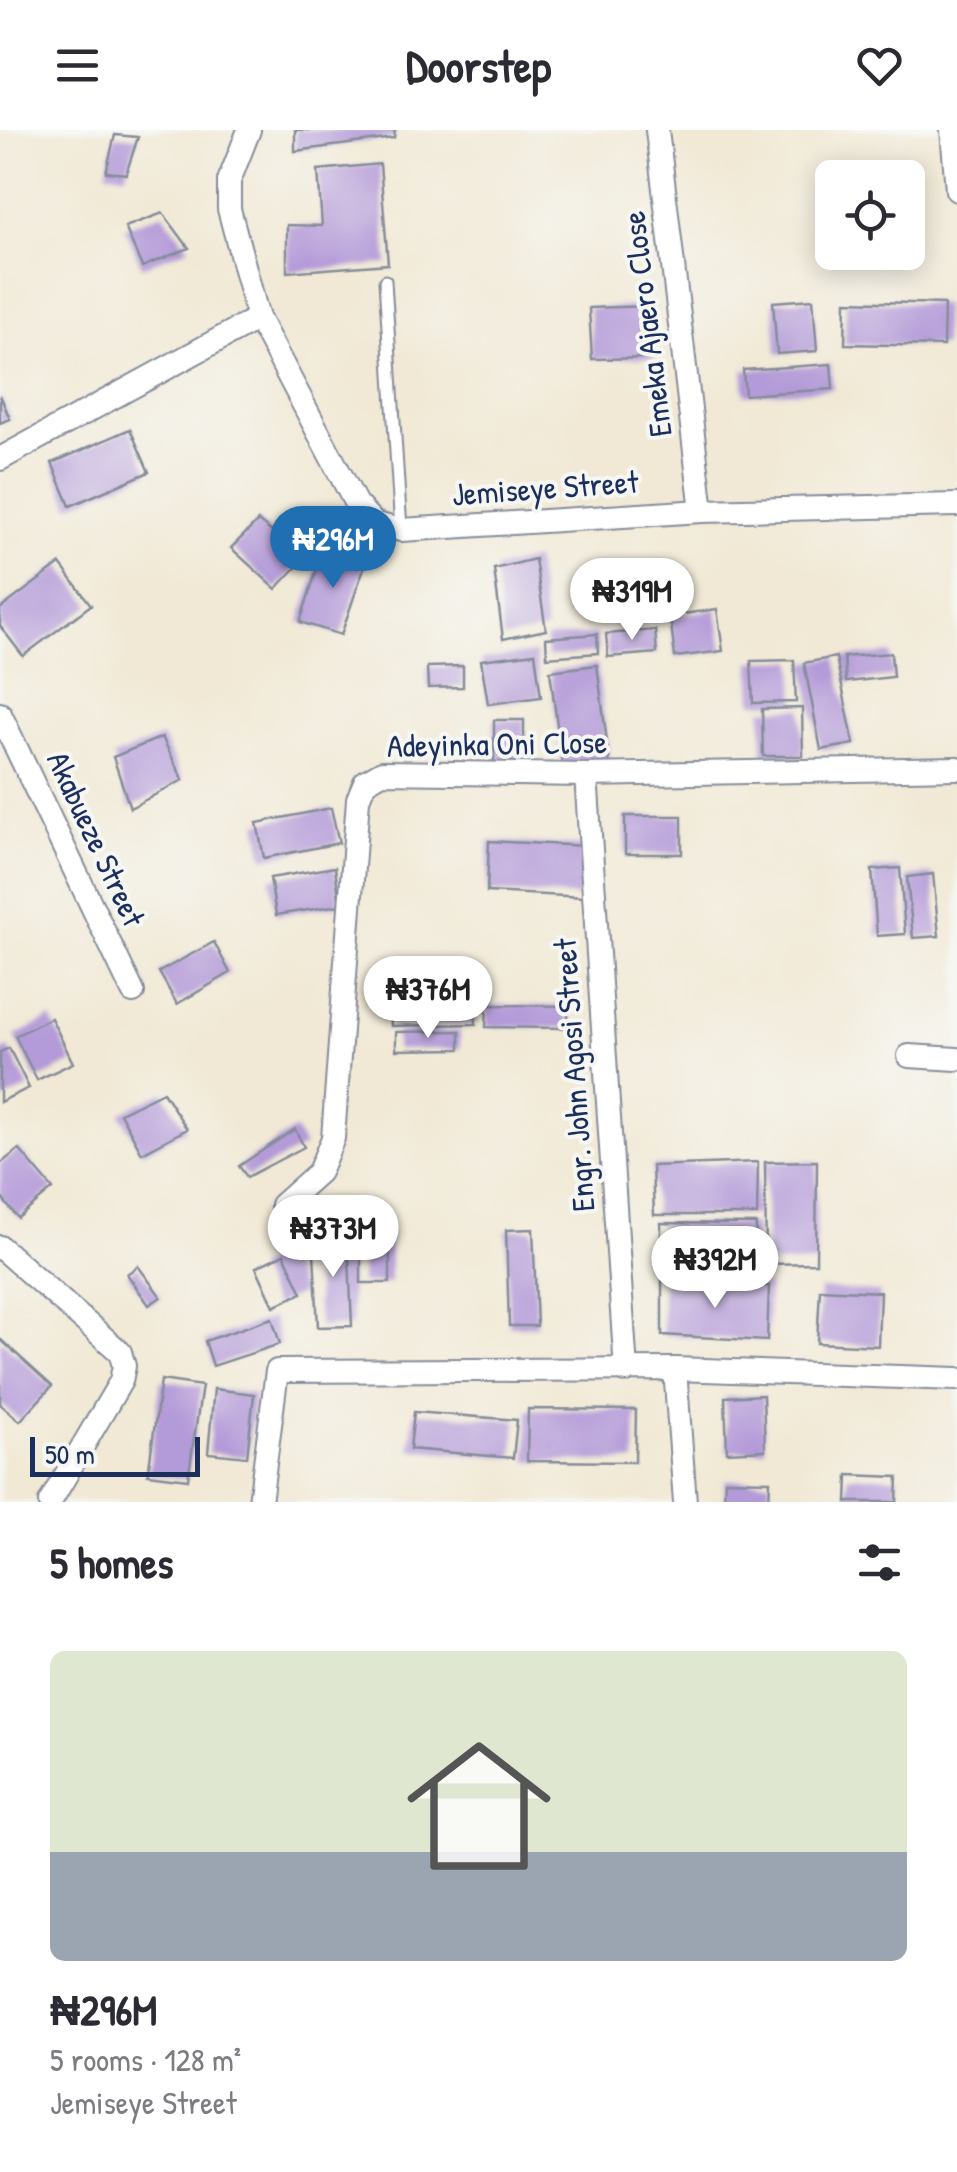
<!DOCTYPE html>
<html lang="en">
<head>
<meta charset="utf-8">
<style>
	body { margin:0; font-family:"Patrick Hand",sans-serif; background:#f2f2f3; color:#2b2b33; height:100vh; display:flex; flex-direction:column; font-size:38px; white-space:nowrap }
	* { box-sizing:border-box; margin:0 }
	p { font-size:32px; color:#7c7c81 }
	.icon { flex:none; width:55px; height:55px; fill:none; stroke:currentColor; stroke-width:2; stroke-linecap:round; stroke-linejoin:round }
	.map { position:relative; height:1372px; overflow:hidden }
	.panel { display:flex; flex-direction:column; background:#fff; flex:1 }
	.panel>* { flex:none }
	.tools { position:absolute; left:815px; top:30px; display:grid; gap:20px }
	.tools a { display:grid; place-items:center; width:110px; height:110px; border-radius:15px; background:#fff; box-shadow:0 5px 25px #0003; font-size:50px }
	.scale { position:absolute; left:30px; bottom:25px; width:170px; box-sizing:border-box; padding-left:10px; border:5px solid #1b2f5e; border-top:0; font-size:28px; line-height:35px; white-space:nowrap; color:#1b2f5e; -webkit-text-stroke:8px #f6f6f2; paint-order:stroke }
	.price { position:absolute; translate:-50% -85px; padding:0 22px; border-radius:35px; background:#fff; color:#222; font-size:32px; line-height:65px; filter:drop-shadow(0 2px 5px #0008) }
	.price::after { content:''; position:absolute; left:50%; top:60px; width:30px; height:22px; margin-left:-15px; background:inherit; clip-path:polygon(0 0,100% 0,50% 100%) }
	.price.current { background:#1f6fb2; color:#fff }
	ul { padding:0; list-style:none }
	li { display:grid; align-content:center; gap:20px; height:530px; padding:0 50px }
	li span { display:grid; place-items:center; height:310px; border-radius:15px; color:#555 }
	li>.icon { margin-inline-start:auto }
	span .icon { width:180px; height:180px; fill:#fffc; stroke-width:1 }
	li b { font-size:42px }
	h2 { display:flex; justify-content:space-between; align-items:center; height:120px; padding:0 50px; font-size:42px }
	header { display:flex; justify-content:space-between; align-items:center; height:130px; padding:0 50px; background:#fff; font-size:45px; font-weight:700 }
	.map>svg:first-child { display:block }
	.building { fill:#b39ad8 }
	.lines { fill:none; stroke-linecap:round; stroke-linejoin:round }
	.service-casing { stroke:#868c9a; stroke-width:15 }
	.minor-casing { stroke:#868c9a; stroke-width:26 }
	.service { stroke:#fff; stroke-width:11 }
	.minor { stroke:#fff; stroke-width:22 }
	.labels { text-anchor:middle; stroke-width:8; stroke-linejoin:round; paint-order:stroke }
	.street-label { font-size:32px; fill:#1b2f5e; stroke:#f6f6f2 }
</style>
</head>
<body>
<header><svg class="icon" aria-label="menu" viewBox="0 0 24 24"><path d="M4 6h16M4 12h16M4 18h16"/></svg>Doorstep<svg class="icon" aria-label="heart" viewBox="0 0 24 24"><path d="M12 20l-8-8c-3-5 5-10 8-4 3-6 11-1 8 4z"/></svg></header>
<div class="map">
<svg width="957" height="1372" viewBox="0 0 957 1372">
	<rect width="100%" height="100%" fill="#f6f6f2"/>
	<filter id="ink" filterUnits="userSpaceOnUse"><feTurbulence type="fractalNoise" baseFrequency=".01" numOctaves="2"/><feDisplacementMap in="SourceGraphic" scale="20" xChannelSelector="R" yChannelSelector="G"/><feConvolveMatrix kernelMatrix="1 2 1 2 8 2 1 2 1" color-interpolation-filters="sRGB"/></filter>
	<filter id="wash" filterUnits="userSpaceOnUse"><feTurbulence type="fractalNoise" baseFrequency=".0048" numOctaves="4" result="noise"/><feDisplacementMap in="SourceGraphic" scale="40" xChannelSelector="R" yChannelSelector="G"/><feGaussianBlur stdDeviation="2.25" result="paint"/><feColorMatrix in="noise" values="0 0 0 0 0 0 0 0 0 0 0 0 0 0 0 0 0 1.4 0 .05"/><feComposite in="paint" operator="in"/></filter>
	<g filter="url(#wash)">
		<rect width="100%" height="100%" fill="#f1e9d5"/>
		<g id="blocks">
			<g class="building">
				<path d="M295,0H395L394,8L295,21Z"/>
				<path d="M115,5L138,7L126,44L106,42Z"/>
				<path d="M380,34L388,134L287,142V95L322,96L318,40Z"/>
				<path d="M163,83L189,118L142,137L125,97Z"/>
				<path d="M813,169L817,221L777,224L773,172Z"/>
				<path d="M846,171L944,174L943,216L845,214Z"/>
				<path d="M654,176L655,228L592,229L589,178Z"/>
				<path d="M831,234L833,259L745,265L743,240Z"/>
				<path d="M0,265L10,289L0,293Z"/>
				<path d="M130,299L149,342L70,376L52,333Z"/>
				<path d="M258,391L305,428L276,459L231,418Z"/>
				<path d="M323,420L368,426L341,505L300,492Z"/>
				<path d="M535,429L546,500L503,509L494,439Z"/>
				<path d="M60,434L91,475L23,526L0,496V479Z"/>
				<path d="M717,479L723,521L675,527L670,486Z"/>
				<path d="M655,500L657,523L608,527L606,504Z"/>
				<path d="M597,504L598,523L547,527L546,508Z"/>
				<path d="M535,523L541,567L488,574L481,530Z"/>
				<path d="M891,523L893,547L846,552L844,527Z"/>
				<path d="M836,527L854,614L821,620L804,533Z"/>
				<path d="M794,530L796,572L753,573L751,531Z"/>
				<path d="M597,535L610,635L563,641L550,541Z"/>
				<path d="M463,536V557L428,558L427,537Z"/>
				<path d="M802,578L803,626H763L762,579Z"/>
				<rect x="494" y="590" width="30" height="45"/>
				<path d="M162,607L183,650L130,678L113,627Z"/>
				<path d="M331,678L339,713L264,728L257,693Z"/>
				<rect x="625" y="686" width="57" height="38"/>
				<path d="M489,711L587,716L584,767L487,762Z"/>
				<path d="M335,737L340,775L276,785L270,748Z"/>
				<path d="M900,738L905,804L877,806L872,740Z"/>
				<path d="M933,744L939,806L913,808L907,747Z"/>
				<path d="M214,812L230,843L177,874L159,842Z"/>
				<rect x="392" y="845" width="79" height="24"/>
				<path d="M475,875L476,894L391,896L390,877Z"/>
				<path d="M487,875L568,876V898L486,897Z"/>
				<path d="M51,888L73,933L37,950L15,906Z"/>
				<path d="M460,901V919L396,920V902Z"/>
				<path d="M9,918L29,958L0,972V922Z"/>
				<path d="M163,962L187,999L142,1023L120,983Z"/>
				<path d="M295,999L304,1017L247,1047L239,1036Z"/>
				<path d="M19,1019L53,1059L18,1088L0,1066V1034Z"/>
				<path d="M817,1031L816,1133L766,1134L765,1032Z"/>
				<path d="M758,1032L757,1085H654L652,1036Z"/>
				<path d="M661,1093L756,1094L755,1136L661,1133Z"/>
				<path d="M533,1099L537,1196H509L506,1100Z"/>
				<rect x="361" y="1100" width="29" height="53"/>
				<path d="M348,1103L352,1196L318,1197L313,1105Z"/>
				<path d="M284,1124L302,1163L274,1176L256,1137Z"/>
				<path d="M138,1136L161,1167L149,1175L127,1144Z"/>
				<path d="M662,1151L769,1156L767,1211L662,1205Z"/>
				<path d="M820,1159L880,1162L878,1216L817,1213Z"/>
				<path d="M272,1188L280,1214L213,1236L205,1211Z"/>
				<path d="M0,1209L52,1256L20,1291L0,1274Z"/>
				<path d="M161,1250L202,1256L188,1349L148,1344Z"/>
				<path d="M214,1259L254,1264L247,1327L208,1323Z"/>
				<path d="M763,1265L765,1320L727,1322L725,1267Z"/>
				<path d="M528,1279L636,1280L635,1332L527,1331Z"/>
				<path d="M414,1282L517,1290L513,1328L410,1319Z"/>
				<path d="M848,1345L898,1347L897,1372H847Z"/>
				<path d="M725,1350L770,1351L769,1372H724Z"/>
			</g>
		</g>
	</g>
	<g filter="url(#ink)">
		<use href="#blocks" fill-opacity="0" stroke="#868c9a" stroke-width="2.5"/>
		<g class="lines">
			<g class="service-casing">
				<path id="service" d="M385,151L401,400"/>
			</g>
			<g class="minor-casing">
				<g id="minor">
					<path d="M249,0L229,51V79L258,188L356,374L375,394L401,400L702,381L957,375"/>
					<path d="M657,0L702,381"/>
					<path d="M952,0L957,60"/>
					<path d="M0,329L258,188"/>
					<path d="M0,584L133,862"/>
					<path d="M586,645L626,1241"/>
					<path d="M909,926L957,929"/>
					<path d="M282,1075L319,1042L333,1008L358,669L365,652L382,642L586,645L957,638"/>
					<path d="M0,1117L120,1222L124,1236L121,1251L50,1372"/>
					<path d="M675,1239L685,1372"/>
					<path d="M260,1372L277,1241L675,1239L957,1249"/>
				</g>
			</g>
			<use href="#service" class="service"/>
			<use href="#minor" class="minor"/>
		</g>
	</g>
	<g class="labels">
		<g class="street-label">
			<text transform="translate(647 194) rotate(-97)" y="11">Emeka Ajaero Close</text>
			<text transform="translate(545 358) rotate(-4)" y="11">Jemiseye Street</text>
			<text transform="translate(497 614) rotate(-1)" y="11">Adeyinka Oni Close</text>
			<text transform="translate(96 709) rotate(65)" y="11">Akabueze Street</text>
			<text transform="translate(574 945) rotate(-94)" y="11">Engr. John Agosi Street</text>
		</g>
	</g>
</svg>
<div class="tools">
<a><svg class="icon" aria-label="locate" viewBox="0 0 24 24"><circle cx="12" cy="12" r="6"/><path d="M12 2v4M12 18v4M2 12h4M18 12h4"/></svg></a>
</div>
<div class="scale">50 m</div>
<b class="price current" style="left:333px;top:461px">₦296M</b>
<b class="price" style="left:632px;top:513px">₦319M</b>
<b class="price" style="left:428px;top:911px">₦376M</b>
<b class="price" style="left:333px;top:1150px">₦373M</b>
<b class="price" style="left:715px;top:1181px">₦392M</b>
</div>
<section class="panel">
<h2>5 homes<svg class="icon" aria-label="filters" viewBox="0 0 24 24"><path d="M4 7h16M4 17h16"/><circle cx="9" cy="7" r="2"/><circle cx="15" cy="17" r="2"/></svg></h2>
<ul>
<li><span style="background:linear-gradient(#dfe7d0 65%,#9aa5b1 0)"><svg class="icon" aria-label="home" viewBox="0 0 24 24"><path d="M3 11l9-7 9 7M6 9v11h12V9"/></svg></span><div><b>₦296M</b><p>5 rooms · 128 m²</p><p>Jemiseye Street</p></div></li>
</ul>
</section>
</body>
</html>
